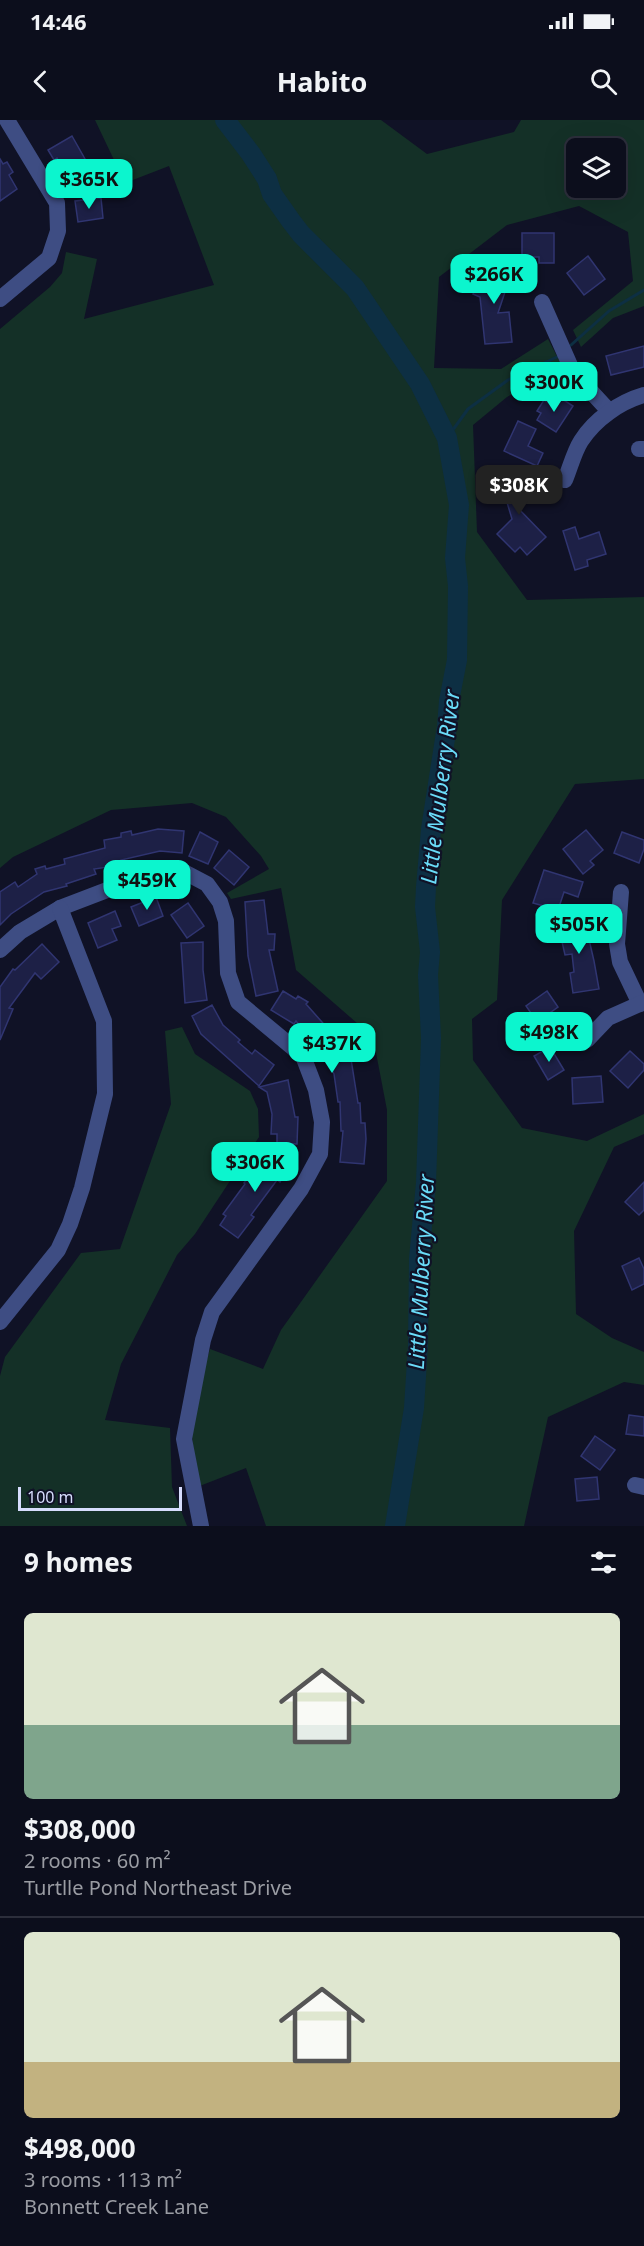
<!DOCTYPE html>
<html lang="en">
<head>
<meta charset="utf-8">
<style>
	body { margin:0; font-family:"Noto Sans",sans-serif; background:#1a1c29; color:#f1f3f6; height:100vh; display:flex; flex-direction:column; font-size:22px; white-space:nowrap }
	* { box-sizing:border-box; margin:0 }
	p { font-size:20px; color:#9a9ca3 }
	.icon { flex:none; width:33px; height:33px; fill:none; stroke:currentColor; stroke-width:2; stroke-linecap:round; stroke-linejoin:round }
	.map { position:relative; height:1406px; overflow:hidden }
	.panel { display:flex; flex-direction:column; background:#0c0e1c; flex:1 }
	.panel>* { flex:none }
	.fabs { position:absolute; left:566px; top:18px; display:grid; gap:12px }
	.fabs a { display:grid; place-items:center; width:60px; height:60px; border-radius:9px; background:#0c0e1c; box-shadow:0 6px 24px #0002,0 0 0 2px #2c2e3b; font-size:30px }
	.scale { position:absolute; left:18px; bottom:15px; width:164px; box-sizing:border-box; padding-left:6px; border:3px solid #d7ddfd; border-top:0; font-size:16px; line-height:21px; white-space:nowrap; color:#d7ddfd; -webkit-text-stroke:4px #101226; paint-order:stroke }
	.price { position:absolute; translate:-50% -51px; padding:0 14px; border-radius:12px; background:#0cf5ce; color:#111; font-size:20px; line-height:39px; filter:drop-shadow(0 2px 3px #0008) }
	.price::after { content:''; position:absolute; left:50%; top:36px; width:18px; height:14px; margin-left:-9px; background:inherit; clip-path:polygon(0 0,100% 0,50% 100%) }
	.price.on { background:#222; color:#fff }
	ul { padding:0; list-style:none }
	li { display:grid; align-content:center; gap:12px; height:318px; padding:0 24px }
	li+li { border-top:2px solid #2c2e3b }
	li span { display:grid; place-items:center; height:186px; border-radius:9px; color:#555 }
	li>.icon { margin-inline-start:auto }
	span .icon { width:108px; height:108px; fill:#fffc; stroke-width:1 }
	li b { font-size:26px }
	h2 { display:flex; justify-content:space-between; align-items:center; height:72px; padding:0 24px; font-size:26px }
	.status { display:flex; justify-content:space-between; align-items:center; height:42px; padding:0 30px; background:#0c0e1c; direction:ltr }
	.status svg { height:16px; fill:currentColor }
	header { display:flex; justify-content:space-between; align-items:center; height:78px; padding:0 24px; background:#0c0e1c; font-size:27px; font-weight:700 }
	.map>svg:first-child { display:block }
	.green { fill:#143027; fill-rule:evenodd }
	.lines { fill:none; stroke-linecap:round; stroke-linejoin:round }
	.stream { stroke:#0d2f43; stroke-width:3 }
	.river { stroke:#0d2f43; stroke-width:20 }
	.building { fill:#1d2046; stroke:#303571; stroke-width:1.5 }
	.minor { stroke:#3e4d83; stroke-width:16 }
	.labels { text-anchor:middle; stroke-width:4.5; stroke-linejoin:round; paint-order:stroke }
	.water-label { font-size:22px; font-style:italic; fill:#6adcf9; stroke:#101226 }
</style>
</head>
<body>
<div class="status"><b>14:46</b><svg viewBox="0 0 49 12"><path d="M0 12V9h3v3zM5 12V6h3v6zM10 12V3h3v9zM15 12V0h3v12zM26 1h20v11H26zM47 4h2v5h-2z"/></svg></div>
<header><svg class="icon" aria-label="back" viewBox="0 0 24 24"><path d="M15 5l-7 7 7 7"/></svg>Habito<svg class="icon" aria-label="search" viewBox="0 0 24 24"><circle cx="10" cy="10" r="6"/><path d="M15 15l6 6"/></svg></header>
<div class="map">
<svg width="644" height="1406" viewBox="0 0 644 1406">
	<rect width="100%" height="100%" fill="#101226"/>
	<g class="green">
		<path d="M95,0H381L427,34L514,12L521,0H644V186L613,198L581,227L573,210L633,161L628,112L579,86L507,105L439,157L434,248L501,249L548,219L561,244L507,277L473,305L477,412L527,480L644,477V659L575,664L502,780L497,880L472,899L473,940L522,1008L587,1021L644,994V1014L614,1027L574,1111L576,1194L612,1218L644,1232V1265L624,1262L548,1297L524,1406H266L246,1348L197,1367L191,1306L202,1256L210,1229L263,1249L281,1210L387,1061V990L373,917L296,850L281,768L231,779L227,773L269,749L261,736L226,697L192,683L111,690L13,737L0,748V209L50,167L62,153L66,132L97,139L84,199L214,165L169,46L125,63ZM576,28H615V68H576Z"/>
		<path d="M182,907L195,934L250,971L258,989L259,1017L195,1114L177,1135L121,1244L105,1300L170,1308L172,1367L187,1406H0V1256L5,1237L81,1133L120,1129L171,984L165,911Z"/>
	</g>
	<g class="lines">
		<g class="stream">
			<path d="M571,225L609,191L644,170"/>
			<path d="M447,318L468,289L508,260L557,237"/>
		</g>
		<path class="river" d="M225,0L251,34L267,59L272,74L291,101L301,114L355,168L420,264L447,318L459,385L455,438L458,466L457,540L449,581L447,606L431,709L426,767L425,787L430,832L428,855L431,918L426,1063L419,1139L418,1225L414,1288L395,1406"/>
	</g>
	<g class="building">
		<path d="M72,16L85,39L64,51L57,38L54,40L48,30Z"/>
		<path d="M0,39L3,44L7,42L13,52L9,55L17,69L0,81Z"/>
		<path d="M101,78L103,98L78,102L75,81Z"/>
		<path d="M522,113H554V143H539V137H522Z"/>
		<path d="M588,136L605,159L584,175L567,153Z"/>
		<path d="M484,144L511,154L498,193L509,192L512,222L485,224L480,177L473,174Z"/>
		<path d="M644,226V247L611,255L606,236Z"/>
		<path d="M556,275L573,286L556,312L537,300L541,293L537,291L544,280L551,284Z"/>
		<path d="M518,301L536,309L528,326L543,333L537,346L504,331Z"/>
		<path d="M524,351L533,379L515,385L546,417L527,435L520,427L515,432L497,414L512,399L500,359Z"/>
		<path d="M575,407L579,419L599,412L606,434L587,440L588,446L575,450L563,411Z"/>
		<path d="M158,709L184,711L182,733L160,731L121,740V745L94,749L96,754L66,764L67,766L44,772L11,794L0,805V772L15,762L18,767L37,754L35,749L45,746L46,749L65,744L64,739L105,728L104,720L121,717V713L131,711L132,715Z"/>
		<path d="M586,710L603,730L590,741L594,745L583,754L563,729Z"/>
		<path d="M200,712L218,722L208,744L189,736Z"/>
		<path d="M622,712L644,720V729L639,743L614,733Z"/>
		<path d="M229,730L249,747L234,765L214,748Z"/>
		<path d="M544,750L583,762L578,777L564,772L558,790L533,783Z"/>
		<path d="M156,777L163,796L139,806L131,787Z"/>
		<path d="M264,780L268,814H275L274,830H269L278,871L256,876L248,836L245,782Z"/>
		<path d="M188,783L204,806L187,818L171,795Z"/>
		<path d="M115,791L121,806L112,809L117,820L98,828L88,803Z"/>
		<path d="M584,798L594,841L599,869L573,873L570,853L574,852L572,834L565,835L558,804Z"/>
		<path d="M203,822V850L207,880L185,883L181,823Z"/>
		<path d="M42,824L59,842L41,859L35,853L9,888L13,889L0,920V867L13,849L15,850Z"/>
		<path d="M283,871L296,879L298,876L308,882L306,884L337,919L340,918L351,939L358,983H360L361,1003H365L366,1019L364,1044L340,1042L343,1011H341L340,982H338L334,954L316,921L314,923L296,901L294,904L271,890Z"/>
		<path d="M547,871L558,887L547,895L555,906L545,913L526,886Z"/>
		<path d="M212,885L223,905L240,920L238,922L252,934L255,930L274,945L259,966L201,914L192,896Z"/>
		<path d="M550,927L564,950L548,960L534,936Z"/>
		<path d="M630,931L644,944V950L628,968L610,951Z"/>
		<path d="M601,956L603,982L573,984L572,958Z"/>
		<path d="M288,960L295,997H298L297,1024L277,1023V1014H271L272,994L267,972L259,967Z"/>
		<path d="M277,1029L294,1039L280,1062L277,1060L251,1095L254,1097L238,1118L220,1105L226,1096L223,1094L245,1064L244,1063L249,1056L253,1059L265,1039L270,1042Z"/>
		<path d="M644,1062V1090L639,1095L625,1082Z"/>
		<path d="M639,1138L644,1149V1164L632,1170L622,1146Z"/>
		<path d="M629,1295L644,1297V1316L626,1314Z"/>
		<path d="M595,1316L615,1330L600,1350L581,1336Z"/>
		<path d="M597,1357L599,1379L577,1381L575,1359Z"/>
	</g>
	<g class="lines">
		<g class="minor">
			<path d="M0,179L49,138L58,111L57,83L7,0"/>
			<path d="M542,182L573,252L609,291"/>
			<path d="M639,329H644"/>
			<path d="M565,360C570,348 574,332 581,321C595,299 620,282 644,275"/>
			<path d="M621,772L617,824L620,842L640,884"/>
			<path d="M0,830L20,812L60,788L162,749L186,753L207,764L220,782L226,801L228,853L238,882L303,936L316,970L322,1002L320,1034L301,1069L212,1192L203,1220L184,1319L201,1406"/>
			<path d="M587,920L608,898L644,882"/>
			<path d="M0,1202L58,1130L70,1104L82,1068L105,974L104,901L60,788"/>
			<path d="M635,1365L644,1367"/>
		</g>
	</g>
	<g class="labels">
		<g class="water-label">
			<text transform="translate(440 667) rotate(-83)" y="8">Little Mulberry River</text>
			<text transform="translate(421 1152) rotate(-87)" y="8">Little Mulberry River</text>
		</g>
	</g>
</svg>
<div class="fabs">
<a><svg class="icon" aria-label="layers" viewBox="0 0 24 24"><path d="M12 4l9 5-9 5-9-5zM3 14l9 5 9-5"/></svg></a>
</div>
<div class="scale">100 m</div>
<b class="price" style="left:89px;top:90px">$365K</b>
<b class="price" style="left:494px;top:185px">$266K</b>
<b class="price" style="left:554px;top:293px">$300K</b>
<b class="price on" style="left:519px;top:396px">$308K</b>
<b class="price" style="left:147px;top:791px">$459K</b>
<b class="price" style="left:579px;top:835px">$505K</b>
<b class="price" style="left:549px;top:943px">$498K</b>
<b class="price" style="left:332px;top:954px">$437K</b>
<b class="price" style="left:255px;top:1073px">$306K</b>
</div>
<section class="panel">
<h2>9 homes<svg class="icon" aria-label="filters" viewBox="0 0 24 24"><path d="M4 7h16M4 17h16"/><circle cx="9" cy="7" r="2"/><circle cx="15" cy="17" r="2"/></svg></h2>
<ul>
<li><span style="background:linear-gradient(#dfe7d0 60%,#7fa58c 0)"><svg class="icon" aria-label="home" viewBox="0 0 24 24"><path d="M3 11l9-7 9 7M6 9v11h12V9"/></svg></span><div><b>$308,000</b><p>2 rooms · 60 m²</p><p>Turtlle Pond Northeast Drive</p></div></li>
<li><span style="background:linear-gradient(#dfe7d0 70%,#c2b280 0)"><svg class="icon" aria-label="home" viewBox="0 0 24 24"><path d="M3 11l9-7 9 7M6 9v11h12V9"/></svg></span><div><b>$498,000</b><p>3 rooms · 113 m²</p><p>Bonnett Creek Lane</p></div></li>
</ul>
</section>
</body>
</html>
